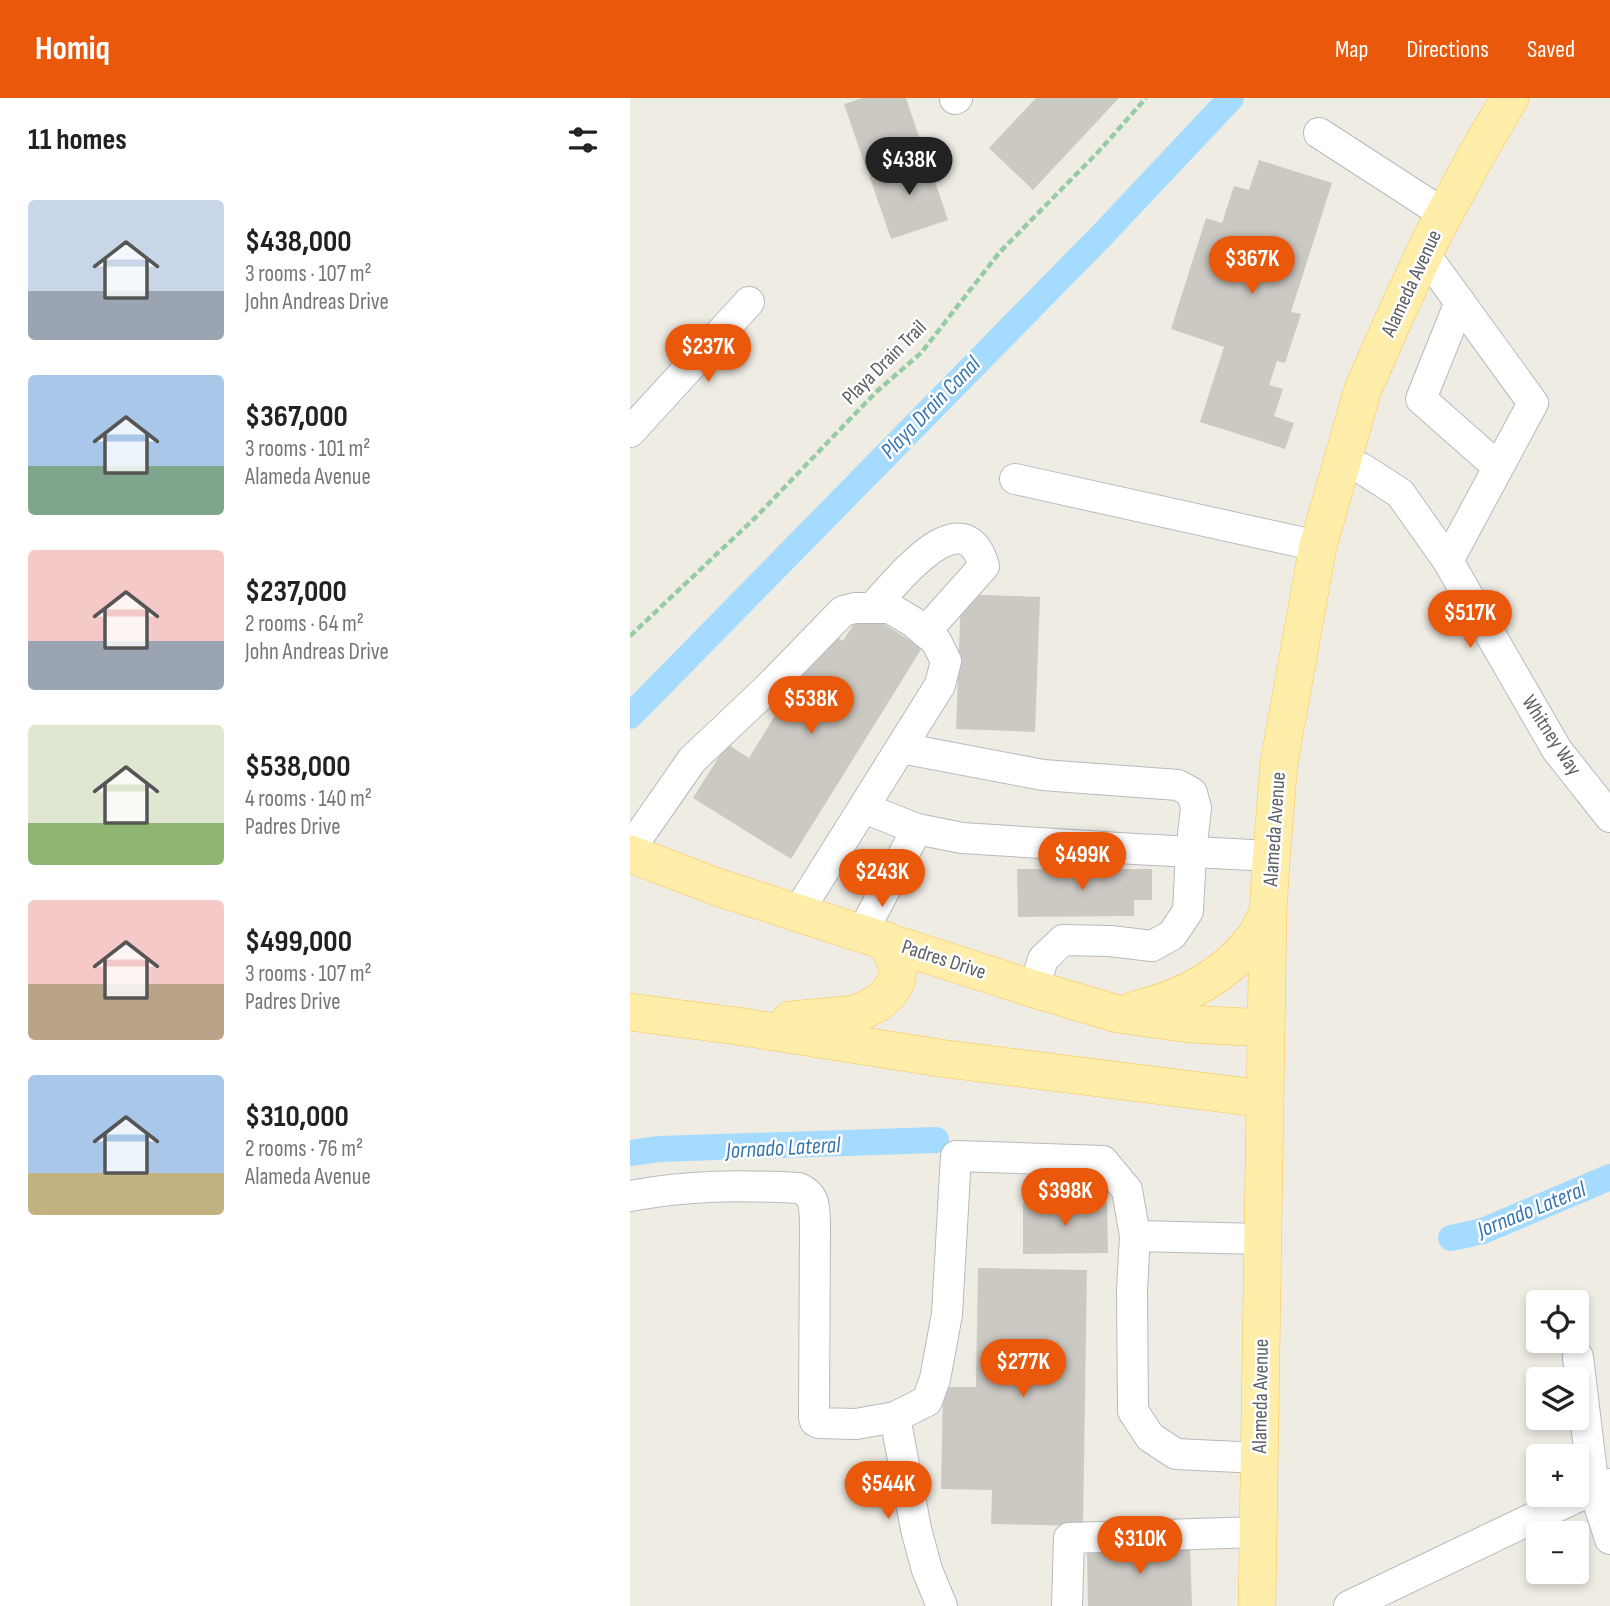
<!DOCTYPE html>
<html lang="en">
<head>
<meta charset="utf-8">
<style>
	body { margin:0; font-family:"Sofia Sans Condensed",sans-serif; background:#f6f6f6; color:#222; height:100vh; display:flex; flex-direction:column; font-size:26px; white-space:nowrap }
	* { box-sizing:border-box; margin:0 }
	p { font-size:23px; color:#767676 }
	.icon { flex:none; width:38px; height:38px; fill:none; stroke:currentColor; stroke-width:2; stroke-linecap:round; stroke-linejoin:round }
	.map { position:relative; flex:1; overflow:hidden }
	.side { display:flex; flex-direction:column; background:#fff; width:630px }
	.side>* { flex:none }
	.buttons { position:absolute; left:896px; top:1192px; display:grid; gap:14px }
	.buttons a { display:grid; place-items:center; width:63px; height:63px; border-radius:7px; background:#fff; box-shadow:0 4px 10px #0003; font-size:35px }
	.price { position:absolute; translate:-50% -60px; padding:0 16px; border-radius:24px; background:#ea580c; color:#fff; font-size:23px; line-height:46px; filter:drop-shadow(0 2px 4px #0008) }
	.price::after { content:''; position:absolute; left:50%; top:42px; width:21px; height:16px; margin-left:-10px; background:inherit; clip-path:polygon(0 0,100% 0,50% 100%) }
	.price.on { background:#222; color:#fff }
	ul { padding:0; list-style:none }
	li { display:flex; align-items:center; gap:21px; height:175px; padding:0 28px }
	li span { display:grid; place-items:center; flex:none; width:196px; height:140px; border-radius:7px; color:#555 }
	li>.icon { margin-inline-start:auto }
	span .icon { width:84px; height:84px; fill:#fffc; stroke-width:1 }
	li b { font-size:30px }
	h2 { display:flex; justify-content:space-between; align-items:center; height:84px; padding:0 28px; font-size:30px }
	header { display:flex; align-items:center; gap:42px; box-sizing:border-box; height:98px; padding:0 35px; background:#ea580c; color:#fff }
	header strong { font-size:33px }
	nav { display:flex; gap:38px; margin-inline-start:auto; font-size:24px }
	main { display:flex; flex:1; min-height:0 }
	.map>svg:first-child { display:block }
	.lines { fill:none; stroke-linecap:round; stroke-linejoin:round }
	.canal { stroke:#a4dbff; stroke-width:26 }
	.building { fill:#ccc9c3 }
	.minor-casing { stroke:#b6babf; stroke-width:32 }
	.major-casing { stroke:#fcc551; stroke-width:38 }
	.path { stroke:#96cba4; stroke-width:4.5; stroke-dasharray:7 3.5; stroke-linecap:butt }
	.minor { stroke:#fff; stroke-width:30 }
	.major { stroke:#ffeea9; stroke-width:37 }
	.labels { text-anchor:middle; stroke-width:5; stroke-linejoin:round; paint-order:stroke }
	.street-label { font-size:21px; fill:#5c6065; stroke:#fff }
	.water-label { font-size:23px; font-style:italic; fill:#3676b0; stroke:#fff }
</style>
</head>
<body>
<header>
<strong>Homiq</strong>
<nav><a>Map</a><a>Directions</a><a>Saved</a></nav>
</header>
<main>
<section class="side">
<h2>11 homes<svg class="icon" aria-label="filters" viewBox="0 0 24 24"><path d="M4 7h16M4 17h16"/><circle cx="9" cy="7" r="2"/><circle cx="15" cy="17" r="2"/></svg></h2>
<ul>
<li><span style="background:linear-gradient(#c9d6e8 65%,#9aa5b1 0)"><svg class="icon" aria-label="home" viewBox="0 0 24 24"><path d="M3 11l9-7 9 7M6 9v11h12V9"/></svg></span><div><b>$438,000</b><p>3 rooms · 107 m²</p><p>John Andreas Drive</p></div></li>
<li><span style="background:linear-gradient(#a9c7e8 65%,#7fa58c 0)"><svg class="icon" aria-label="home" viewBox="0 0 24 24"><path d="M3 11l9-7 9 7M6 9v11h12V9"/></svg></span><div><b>$367,000</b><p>3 rooms · 101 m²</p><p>Alameda Avenue</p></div></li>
<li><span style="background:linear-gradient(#f6c9c9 65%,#9aa5b1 0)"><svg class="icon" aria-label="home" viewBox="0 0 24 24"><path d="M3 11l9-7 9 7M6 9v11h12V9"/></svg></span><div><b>$237,000</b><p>2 rooms · 64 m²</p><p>John Andreas Drive</p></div></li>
<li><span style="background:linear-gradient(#dfe7d0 70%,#8fb573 0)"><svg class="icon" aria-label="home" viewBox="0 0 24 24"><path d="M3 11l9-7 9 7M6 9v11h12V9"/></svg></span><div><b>$538,000</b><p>4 rooms · 140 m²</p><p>Padres Drive</p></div></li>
<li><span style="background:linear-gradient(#f6c9c9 60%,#b9a48a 0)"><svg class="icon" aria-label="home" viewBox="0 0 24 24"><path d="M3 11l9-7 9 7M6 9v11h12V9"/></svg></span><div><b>$499,000</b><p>3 rooms · 107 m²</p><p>Padres Drive</p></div></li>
<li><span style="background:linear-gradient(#a9c7e8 70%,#c2b280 0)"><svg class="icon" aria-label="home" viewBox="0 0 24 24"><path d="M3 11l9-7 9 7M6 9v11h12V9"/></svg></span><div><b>$310,000</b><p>2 rooms · 76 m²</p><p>Alameda Avenue</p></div></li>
</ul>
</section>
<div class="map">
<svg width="980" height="1508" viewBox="0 0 980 1508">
	<rect width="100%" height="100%" fill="#efece4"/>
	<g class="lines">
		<g class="canal">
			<path d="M0,618L474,135L601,0"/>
			<path d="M0,1055L29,1051L306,1042"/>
			<path d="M821,1140L853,1133L980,1079"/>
		</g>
	</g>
	<g class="building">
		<path d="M233,0H276L293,51L236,70L214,6Z"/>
		<path d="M406,0H489L403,92L359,50Z"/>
		<path d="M296,57L318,122L261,141L239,77Z"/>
		<path d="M629,62L702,85L661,214L671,216L655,265L647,263L639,287L653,291L644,318L664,325L655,351L570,324L594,249L541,231L576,120L592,125L604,88L619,92Z"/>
		<path d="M331,496L410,499L405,634L326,631Z"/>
		<path d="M232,512L292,550L161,761L63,700L97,646L119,660L197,533L213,543Z"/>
		<path d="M387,771H522V802H504V818L388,819Z"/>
		<path d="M477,1104L478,1155L393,1156V1105Z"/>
		<path d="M348,1170L457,1172L453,1428L361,1426L362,1392L311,1391L313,1289H346Z"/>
		<path d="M560,1447L562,1508H458L457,1450Z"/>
	</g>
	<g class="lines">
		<g class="minor-casing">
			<g id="minor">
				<path d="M325,0V1L327,0"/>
				<path d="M689,35L814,116"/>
				<path d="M794,155L903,305L818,463"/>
				<path d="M830,204L791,301L868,369"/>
				<path d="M0,334L119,204"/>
				<path d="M713,363L731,370L770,395L818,463L927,652L980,719"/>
				<path d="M385,381L688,448"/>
				<path d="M242,510C266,485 333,396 354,468L295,534"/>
				<path d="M271,650L413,677L548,687L562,695L566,710L561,754L558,813L542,837L522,848L480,843L433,842L413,861L404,891"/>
				<path d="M234,710L287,731"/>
				<path d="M0,751L62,662L137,591L213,513L225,510H260L283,524L306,543L316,563L310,587L168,814"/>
				<path d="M232,835L287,731L332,740L505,751L641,758"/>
				<path d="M0,1098C59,1087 110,1087 169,1090C186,1098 184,1108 185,1125L184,1320L185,1323L189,1325L226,1326L265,1319L297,1303L305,1281L317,1216L326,1058L473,1063L497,1092L505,1138"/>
				<path d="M948,1259L964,1392L980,1441"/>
				<path d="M265,1319L286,1431L297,1472L312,1508"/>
				<path d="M629,1360L546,1356L520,1339L503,1313L502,1192L505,1138L633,1141"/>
				<path d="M437,1508L439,1440L628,1434"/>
				<path d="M719,1508L949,1398L980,1386"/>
			</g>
		</g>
		<g class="major-casing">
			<g id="major">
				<path d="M0,756L90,790L404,891L488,916L559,926L636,930"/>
				<path d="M504,912C552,901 595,879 625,839C630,832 634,822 638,814"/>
				<path d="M0,914L107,928L310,960L635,1001"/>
				<path d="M160,922L226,916L248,905L259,895L266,884L268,872L267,865L255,842"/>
				<path d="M627,1508L638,813L641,764L649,665L688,448L733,291L767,214L803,137L847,56L880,0"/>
			</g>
		</g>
		<path class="path" d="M0,538L126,419L246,294L291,255L369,155L469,53L516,0"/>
		<use href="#minor" class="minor"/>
		<use href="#major" class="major"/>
	</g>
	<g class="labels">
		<g class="street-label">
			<text transform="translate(781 185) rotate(-65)" y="7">Alameda Avenue</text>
			<text transform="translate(254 264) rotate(-45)" y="7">Playa Drain Trail</text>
			<text transform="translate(922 637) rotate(57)" y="7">Whitney Way</text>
			<text transform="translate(644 731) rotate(-86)" y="7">Alameda Avenue</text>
			<text transform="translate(314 861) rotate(18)" y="7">Padres Drive</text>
			<text transform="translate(630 1298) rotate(-89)" y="7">Alameda Avenue</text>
		</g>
		<g class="water-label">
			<text transform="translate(300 309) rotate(-46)" y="8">Playa Drain Canal</text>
			<text transform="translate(153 1049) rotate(-3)" y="8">Jornado Lateral</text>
			<text transform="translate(901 1111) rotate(-22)" y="8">Jornado Lateral</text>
		</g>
	</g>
</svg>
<div class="buttons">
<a><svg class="icon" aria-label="locate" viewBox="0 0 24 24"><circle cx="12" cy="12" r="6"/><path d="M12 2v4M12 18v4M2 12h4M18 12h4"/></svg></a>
<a><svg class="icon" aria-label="layers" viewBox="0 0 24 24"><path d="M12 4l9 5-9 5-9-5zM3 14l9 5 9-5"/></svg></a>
<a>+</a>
<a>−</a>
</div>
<b class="price on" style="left:279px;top:99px">$438K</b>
<b class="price" style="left:622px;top:198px">$367K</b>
<b class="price" style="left:78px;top:286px">$237K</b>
<b class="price" style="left:840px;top:552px">$517K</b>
<b class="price" style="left:181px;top:638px">$538K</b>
<b class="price" style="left:452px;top:794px">$499K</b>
<b class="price" style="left:252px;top:811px">$243K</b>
<b class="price" style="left:435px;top:1130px">$398K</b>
<b class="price" style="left:393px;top:1301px">$277K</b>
<b class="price" style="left:258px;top:1423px">$544K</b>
<b class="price" style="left:510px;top:1478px">$310K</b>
</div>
</main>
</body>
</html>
